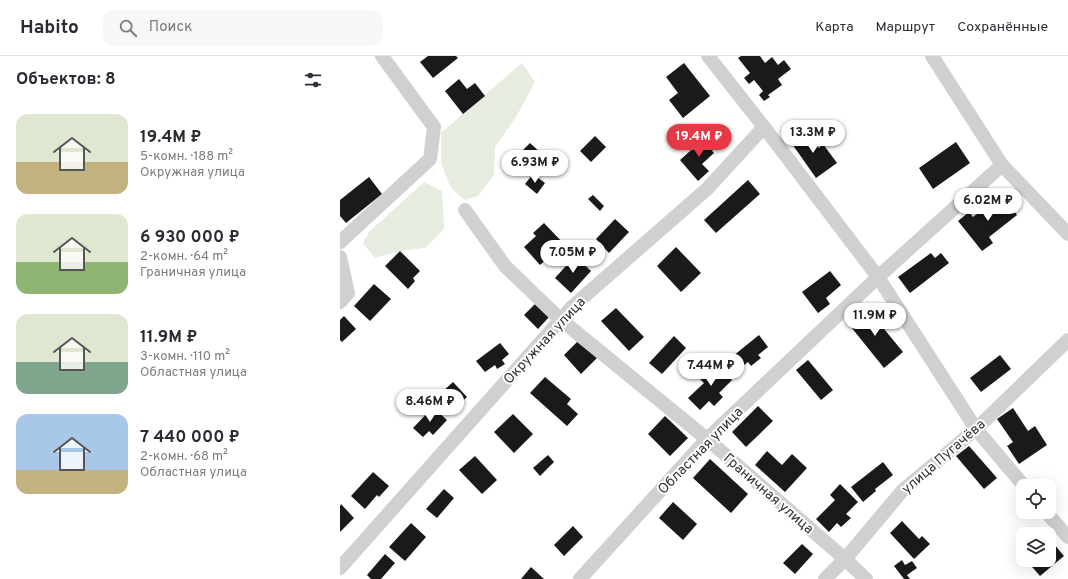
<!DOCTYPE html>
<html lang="ru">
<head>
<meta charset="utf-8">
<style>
	body { margin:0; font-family:Overpass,sans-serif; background:#f7f7f7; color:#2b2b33; height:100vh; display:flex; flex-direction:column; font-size:15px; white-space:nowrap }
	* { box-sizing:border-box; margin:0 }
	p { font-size:13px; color:#7c7c81 }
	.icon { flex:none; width:22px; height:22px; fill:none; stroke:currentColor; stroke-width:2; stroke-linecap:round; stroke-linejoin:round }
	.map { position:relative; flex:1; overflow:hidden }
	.sheet { display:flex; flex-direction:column; background:#fff; width:340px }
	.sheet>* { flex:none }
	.controls { position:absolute; left:676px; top:423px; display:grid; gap:8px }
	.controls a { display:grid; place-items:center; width:40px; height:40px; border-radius:8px; background:#fff; box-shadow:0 4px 16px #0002; font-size:20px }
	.price { position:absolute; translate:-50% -34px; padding:0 9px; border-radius:14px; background:#fff; color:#222; font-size:13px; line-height:26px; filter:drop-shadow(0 1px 2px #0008) }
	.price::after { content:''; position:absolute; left:50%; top:24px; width:12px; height:9px; margin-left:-6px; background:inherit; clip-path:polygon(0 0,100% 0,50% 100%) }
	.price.active { background:#e63946; color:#fff }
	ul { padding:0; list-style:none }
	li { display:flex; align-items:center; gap:12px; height:100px; padding:0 16px }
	li span { display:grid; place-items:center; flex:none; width:112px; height:80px; border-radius:12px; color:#555 }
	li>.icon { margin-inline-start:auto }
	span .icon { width:48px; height:48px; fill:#fffc; stroke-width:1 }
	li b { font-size:17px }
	h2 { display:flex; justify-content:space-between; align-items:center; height:48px; padding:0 16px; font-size:17px }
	header { display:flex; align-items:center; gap:24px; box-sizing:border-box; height:56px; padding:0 20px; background:#fff; border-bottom:1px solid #e1e1e2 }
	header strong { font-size:19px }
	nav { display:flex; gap:22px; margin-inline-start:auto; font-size:14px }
	.search { width:280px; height:36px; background:#f7f7f7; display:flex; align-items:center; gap:10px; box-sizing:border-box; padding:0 14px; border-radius:12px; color:#7c7c81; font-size:15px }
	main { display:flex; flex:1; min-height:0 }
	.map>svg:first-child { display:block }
	.green { fill:#e6ecdf }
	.building { fill:#1a1a1a }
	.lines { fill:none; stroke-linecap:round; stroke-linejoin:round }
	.minor { stroke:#d0d0d0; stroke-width:14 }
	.labels { text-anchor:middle; stroke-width:4; stroke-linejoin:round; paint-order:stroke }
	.street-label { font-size:14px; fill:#333; stroke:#fff }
</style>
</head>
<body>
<header>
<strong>Habito</strong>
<div class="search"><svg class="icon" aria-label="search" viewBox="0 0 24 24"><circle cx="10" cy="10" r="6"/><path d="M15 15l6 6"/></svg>Поиск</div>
<nav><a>Карта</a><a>Маршрут</a><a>Сохранённые</a></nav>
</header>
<main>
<section class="sheet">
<h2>Объектов: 8<svg class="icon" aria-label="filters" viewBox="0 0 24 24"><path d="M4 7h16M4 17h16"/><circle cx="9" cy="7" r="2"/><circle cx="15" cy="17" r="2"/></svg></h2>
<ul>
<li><span style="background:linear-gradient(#dfe7d0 60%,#c2b280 0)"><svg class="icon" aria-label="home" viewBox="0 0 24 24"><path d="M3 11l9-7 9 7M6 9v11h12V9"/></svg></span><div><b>19.4M ₽</b><p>5-комн. · 188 m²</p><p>Окружная улица</p></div></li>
<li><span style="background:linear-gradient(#dfe7d0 60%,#8fb573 0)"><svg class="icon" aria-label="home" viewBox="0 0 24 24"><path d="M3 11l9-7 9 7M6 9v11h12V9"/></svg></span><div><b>6 930 000 ₽</b><p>2-комн. · 64 m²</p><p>Граничная улица</p></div></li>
<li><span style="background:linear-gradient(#dfe7d0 60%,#7fa58c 0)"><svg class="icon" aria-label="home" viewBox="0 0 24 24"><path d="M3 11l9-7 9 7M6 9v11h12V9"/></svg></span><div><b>11.9M ₽</b><p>3-комн. · 110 m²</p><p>Областная улица</p></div></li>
<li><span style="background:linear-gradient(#a9c7e8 70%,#c2b280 0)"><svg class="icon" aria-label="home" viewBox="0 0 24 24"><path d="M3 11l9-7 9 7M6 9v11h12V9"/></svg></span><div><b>7 440 000 ₽</b><p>2-комн. · 68 m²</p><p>Областная улица</p></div></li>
</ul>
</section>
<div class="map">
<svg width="728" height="523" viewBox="0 0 728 523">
	<rect width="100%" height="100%" fill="#fff"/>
	<g class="green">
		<path d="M182,7L195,26L176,61L155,91L154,119L138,140L124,144L110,130L101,107V77Z"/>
		<path d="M84,126L102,135L104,173L85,192L60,195L35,202L23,187L29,176Z"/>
	</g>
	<g class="building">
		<path d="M88,0H116L118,2L93,22L80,6Z"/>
		<path d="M401,0H420L425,7L432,1L438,9L444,4L451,13L438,23L442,29L428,39L430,41L424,45L419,39L423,35L414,24L409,28L404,22L410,17L398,2Z"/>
		<path d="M344,7L370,40L343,62L329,44L338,37L326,21Z"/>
		<path d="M119,23L127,33L135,27L145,40L123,58L105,35Z"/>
		<path d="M466,74L479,92L483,88L497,107L476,122L450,85Z"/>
		<path d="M368,79L377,90L372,95L374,97L362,108L369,115L358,125L340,104Z"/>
		<path d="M255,80L266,91L251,106L240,95Z"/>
		<path d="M616,86L630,107L593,133L579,112Z"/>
		<path d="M190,87L203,99L184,119L175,111L181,105L176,101Z"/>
		<path d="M193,118L205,127L197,138L185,128Z"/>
		<path d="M29,121L42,138L6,167L0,160V144Z"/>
		<path d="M408,124L420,138L376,177L364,164Z"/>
		<path d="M253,139L264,150L260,155L248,143Z"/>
		<path d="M661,139L677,159L649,181L653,187L642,195L618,165L629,156L633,161Z"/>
		<path d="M275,163L289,176L269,197L256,183Z"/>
		<path d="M204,167L224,188L200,209L184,191L196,180L193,177Z"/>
		<path d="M336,191L361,217L341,236L317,210Z"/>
		<path d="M60,195L80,215L73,222L75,225L68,233L45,210Z"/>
		<path d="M591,197L595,202L601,197L609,207L570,237L558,221Z"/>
		<path d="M235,200L251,215L231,237L215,222Z"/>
		<path d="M490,215L501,229L486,242L490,248L478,257L462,236Z"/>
		<path d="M34,228L51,243L30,265L14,250Z"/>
		<path d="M195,248L209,261L198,273L184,259Z"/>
		<path d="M526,251L563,296L544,312L507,266Z"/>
		<path d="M276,252L304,281L289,295L261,265Z"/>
		<path d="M4,260L16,273L2,286L0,284V264Z"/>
		<path d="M419,279L428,291L418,299L421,302L411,310L408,306L396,315L388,304Z"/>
		<path d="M334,280L346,292L322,318L309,307Z"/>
		<path d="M239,284L257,302L241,318L224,299Z"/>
		<path d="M160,287L169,298L162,304L165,308L157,313L155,309L145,316L136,305Z"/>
		<path d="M660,299L671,313L641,336L630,322Z"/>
		<path d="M468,304L493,334L481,344L456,314Z"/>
		<path d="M375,307L392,324L379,337L383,341L374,350L369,345L360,354L348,342L364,327L359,322Z"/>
		<path d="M205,321L231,343L227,348L238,358L227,370L190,337Z"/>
		<path d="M113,326L127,341L116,351L102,336Z"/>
		<path d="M418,350L433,365L406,391L392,376Z"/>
		<path d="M93,351L107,364L93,379L89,375L83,381L73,372Z"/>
		<path d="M673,352L688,375L695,370L707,389L679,408L667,390L673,386L657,363Z"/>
		<path d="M173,358L193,378L174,397L154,376Z"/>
		<path d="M325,360L348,382L330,400L308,378Z"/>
		<path d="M629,390L657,422L644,433L616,400Z"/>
		<path d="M427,395L442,409L452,398L467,412L445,436L415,409Z"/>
		<path d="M208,399L214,406L200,420L193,412Z"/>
		<path d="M135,400L157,424L142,438L119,414Z"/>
		<path d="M370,403L408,438L391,457L353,422Z"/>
		<path d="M543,406L553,419L535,433L536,435L523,446L511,431Z"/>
		<path d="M33,416L49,430L39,441L37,439L25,453L11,440Z"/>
		<path d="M500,428L518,446L506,458L511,462L501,471L497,467L489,476L476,463L495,444L490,439Z"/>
		<path d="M104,433L114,442L97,462L86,453Z"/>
		<path d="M333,446L357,468L343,484L319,462Z"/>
		<path d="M1,448L14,462L0,476V450Z"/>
		<path d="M562,465L579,483L582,480L590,488L574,503L550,477Z"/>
		<path d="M71,467L86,481L65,505L49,491Z"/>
		<path d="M233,470L243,481L224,500L214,489Z"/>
		<path d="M709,482L724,500L700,520L686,504H709Z"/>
		<path d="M462,488L473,498L455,518L443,507Z"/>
		<path d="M45,498L55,507L41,523H31L27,519Z"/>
		<path d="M562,504L565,509L572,505L577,512L567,519L570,523H564L554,510Z"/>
		<path d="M191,511L204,523H181Z"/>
	</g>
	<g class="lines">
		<g class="minor">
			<path d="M368,0L424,71L538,221L636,373L684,430"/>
			<path d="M592,0L662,109L728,178"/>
			<path d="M125,154L165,210L220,263L367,383L505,503L526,523"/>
			<path d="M0,186L90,103L94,71L42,0"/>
			<path d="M0,201L8,237L0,246"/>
			<path d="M706,456L728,481"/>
			<path d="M0,512L232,251L367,133L424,71"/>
			<path d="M240,523L367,383L538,221L662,109"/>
			<path d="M485,523L505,503L563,434L636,373L728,284"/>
		</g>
	</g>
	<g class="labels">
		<g class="street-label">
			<text transform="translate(204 284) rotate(-47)" y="5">Окружная улица</text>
			<text transform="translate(360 394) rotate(-46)" y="5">Областная улица</text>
			<text transform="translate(603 400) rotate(-41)" y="5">улица Пугачёва</text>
			<text transform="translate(429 437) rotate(41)" y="5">Граничная улица</text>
		</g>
	</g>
</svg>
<div class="controls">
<a><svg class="icon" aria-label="locate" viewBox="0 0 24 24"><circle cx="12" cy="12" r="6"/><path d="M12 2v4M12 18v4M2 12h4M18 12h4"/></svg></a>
<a><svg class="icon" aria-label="layers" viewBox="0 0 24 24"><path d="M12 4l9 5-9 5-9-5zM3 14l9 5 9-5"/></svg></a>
</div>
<b class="price" style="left:473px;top:98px">13.3M ₽</b>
<b class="price active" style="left:359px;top:102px">19.4M ₽</b>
<b class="price" style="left:195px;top:128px">6.93M ₽</b>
<b class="price" style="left:648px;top:166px">6.02M ₽</b>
<b class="price" style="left:233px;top:218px">7.05M ₽</b>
<b class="price" style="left:535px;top:281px">11.9M ₽</b>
<b class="price" style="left:371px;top:331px">7.44M ₽</b>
<b class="price" style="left:90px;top:367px">8.46M ₽</b>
</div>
</main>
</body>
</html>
